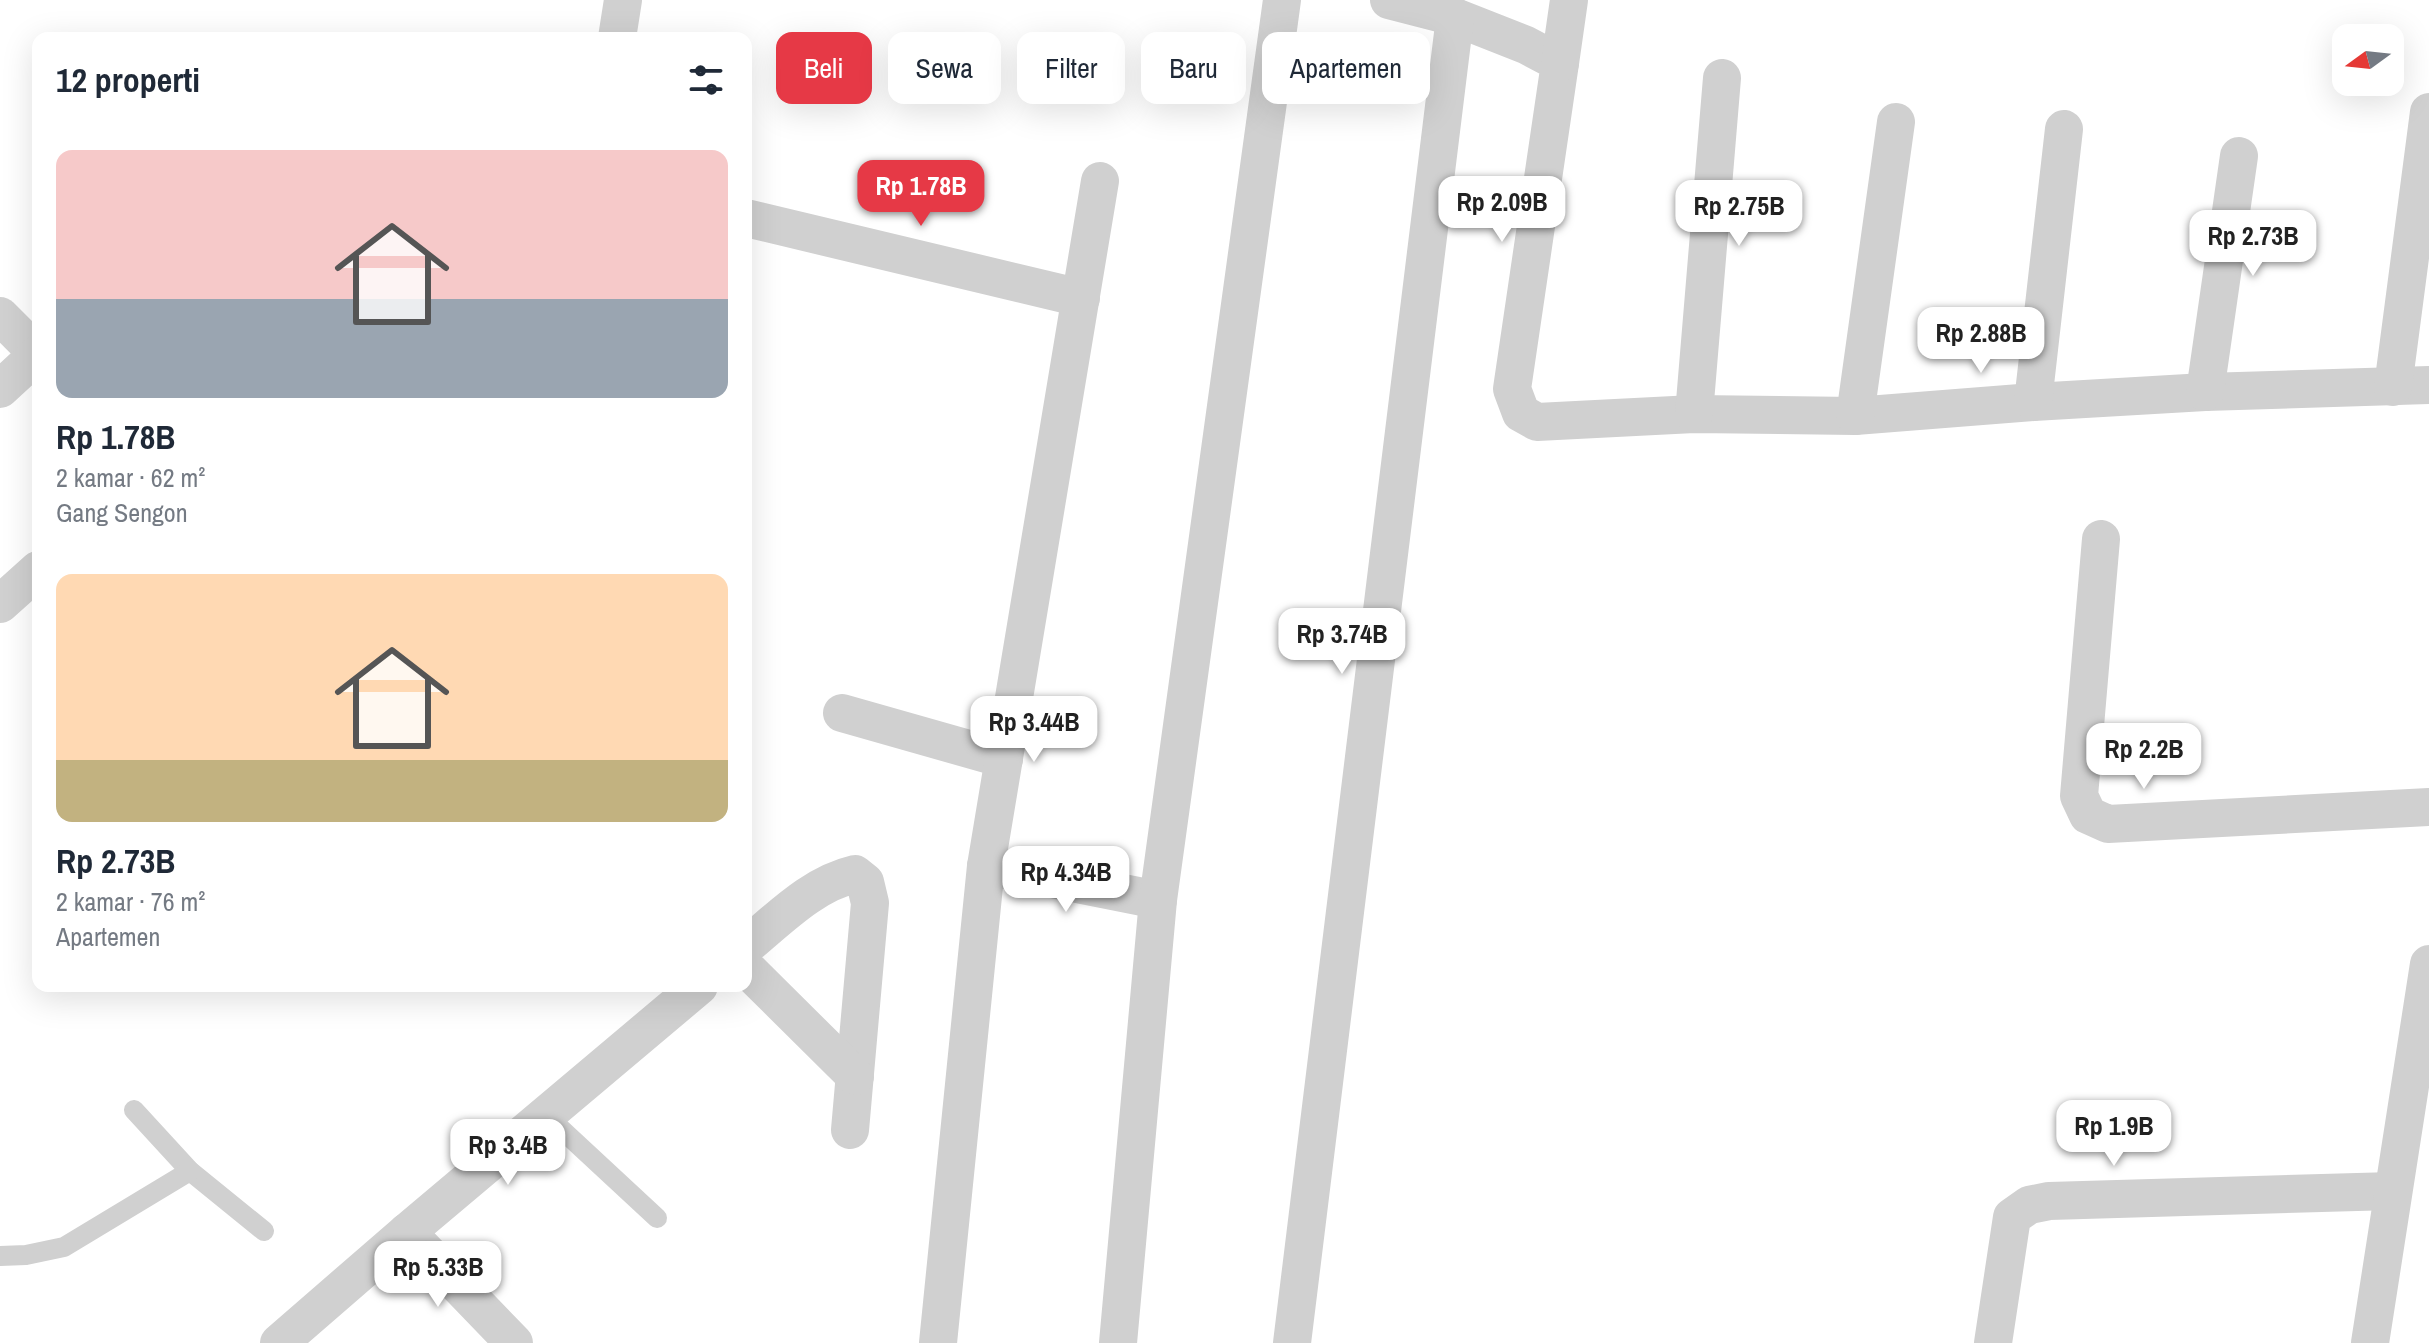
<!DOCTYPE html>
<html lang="id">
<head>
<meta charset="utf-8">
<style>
	body { margin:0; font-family:"Archivo Narrow",sans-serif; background:#f6f6f7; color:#1f2937; height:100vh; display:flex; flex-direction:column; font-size:30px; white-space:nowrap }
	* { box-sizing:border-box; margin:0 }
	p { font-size:26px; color:#747a83 }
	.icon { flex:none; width:44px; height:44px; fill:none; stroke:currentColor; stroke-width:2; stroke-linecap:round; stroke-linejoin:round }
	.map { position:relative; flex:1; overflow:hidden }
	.panel { position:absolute; left:32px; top:32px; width:720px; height:960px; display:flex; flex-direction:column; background:#fff; border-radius:16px; box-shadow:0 8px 32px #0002 }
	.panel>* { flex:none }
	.guide { position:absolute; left:776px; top:32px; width:760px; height:72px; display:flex; gap:16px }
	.needle { width:52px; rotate:255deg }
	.controls { position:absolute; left:2332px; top:24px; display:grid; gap:16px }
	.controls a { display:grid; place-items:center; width:72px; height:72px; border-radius:16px; background:#fff; box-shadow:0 8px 32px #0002; font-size:40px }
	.price { position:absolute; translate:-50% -68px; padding:0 18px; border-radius:16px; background:#fff; color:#222; font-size:26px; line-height:52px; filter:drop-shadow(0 2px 4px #0008) }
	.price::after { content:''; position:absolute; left:50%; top:48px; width:24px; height:18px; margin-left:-12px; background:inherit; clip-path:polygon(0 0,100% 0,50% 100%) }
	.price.current { background:#e63946; color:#fff }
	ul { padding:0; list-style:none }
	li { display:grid; align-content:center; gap:16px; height:424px; padding:0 24px }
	li span { display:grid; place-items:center; height:248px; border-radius:16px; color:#555 }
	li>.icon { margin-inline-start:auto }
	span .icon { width:144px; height:144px; fill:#fffc; stroke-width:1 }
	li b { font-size:34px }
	h2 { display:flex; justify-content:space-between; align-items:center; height:96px; padding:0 24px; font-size:34px }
	.tag { padding:0 28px; border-radius:16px; background:#fff; box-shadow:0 8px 32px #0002; font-size:28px; line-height:72px }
	.tag.current { background:#e63946; color:#fff }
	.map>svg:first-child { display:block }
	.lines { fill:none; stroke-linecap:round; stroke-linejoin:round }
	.lane { stroke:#d0d0d0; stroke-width:20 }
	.street { stroke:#d0d0d0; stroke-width:38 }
</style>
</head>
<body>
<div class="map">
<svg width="2429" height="1343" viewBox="0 0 2429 1343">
	<rect width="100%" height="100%" fill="#fff"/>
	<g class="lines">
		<g class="lane">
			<path d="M134,1110L190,1171L264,1231"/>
			<path d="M546,1115L657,1218"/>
			<path d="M0,1256L26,1255L64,1247L190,1171"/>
		</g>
		<g class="street">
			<path d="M1389,0L1455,17L1526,45L1560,63L1512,389L1521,413L1537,422L1694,414L1855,416L2033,402L2205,392L2429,385"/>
			<path d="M617,38L623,0"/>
			<path d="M1560,63L1569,0"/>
			<path d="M746,218L1081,298"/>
			<path d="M0,316L38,354"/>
			<path d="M2393,387L2429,112"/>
			<path d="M0,389L38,354"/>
			<path d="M2205,392L2239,156"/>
			<path d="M2033,402L2064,129"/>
			<path d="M1694,414L1722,78"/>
			<path d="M1855,416L1896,122"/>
			<path d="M2101,539L2079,796L2088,815L2108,824L2429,807"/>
			<path d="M0,604L38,570"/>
			<path d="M842,713L1004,759"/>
			<path d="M986,866L1158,900"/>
			<path d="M746,946C779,919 812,884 855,874L865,882L870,903L850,1130"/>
			<path d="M746,968L855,1076"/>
			<path d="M407,1232L514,1343"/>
			<path d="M279,1343L407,1232L699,986"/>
			<path d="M938,1343L986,866L1100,181"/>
			<path d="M1118,1343L1158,900L1282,0"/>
			<path d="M1292,1343L1455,17"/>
			<path d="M1993,1343L2012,1217L2029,1205L2049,1201L2393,1191"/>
			<path d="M2370,1343L2429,964"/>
		</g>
	</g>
</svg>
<div class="controls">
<a><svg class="needle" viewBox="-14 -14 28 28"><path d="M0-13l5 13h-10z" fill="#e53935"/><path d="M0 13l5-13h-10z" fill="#747a83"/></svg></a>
</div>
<b class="price current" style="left:921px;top:228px">Rp 1.78B</b>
<b class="price" style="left:1502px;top:244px">Rp 2.09B</b>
<b class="price" style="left:1739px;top:248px">Rp 2.75B</b>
<b class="price" style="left:2253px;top:278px">Rp 2.73B</b>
<b class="price" style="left:1981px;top:375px">Rp 2.88B</b>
<b class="price" style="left:1342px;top:676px">Rp 3.74B</b>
<b class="price" style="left:1034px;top:764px">Rp 3.44B</b>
<b class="price" style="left:2144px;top:791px">Rp 2.2B</b>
<b class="price" style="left:1066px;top:914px">Rp 4.34B</b>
<b class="price" style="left:2114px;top:1168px">Rp 1.9B</b>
<b class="price" style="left:508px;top:1187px">Rp 3.4B</b>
<b class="price" style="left:438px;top:1309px">Rp 5.33B</b>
<div class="guide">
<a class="tag current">Beli</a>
<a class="tag">Sewa</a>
<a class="tag">Filter</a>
<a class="tag">Baru</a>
<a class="tag">Apartemen</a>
</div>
<section class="panel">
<h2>12 properti<svg class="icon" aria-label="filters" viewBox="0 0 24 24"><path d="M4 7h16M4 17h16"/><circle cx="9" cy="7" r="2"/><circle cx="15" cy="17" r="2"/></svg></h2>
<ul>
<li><span style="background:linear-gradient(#f6c9c9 60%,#9aa5b1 0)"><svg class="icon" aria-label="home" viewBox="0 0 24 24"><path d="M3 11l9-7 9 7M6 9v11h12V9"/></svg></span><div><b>Rp 1.78B</b><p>2 kamar · 62 m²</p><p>Gang Sengon</p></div></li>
<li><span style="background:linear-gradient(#ffd9b3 75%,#c2b280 0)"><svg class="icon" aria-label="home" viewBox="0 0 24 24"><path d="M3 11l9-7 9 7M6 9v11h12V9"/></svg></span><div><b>Rp 2.73B</b><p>2 kamar · 76 m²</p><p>Apartemen</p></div></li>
</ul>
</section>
</div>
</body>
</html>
